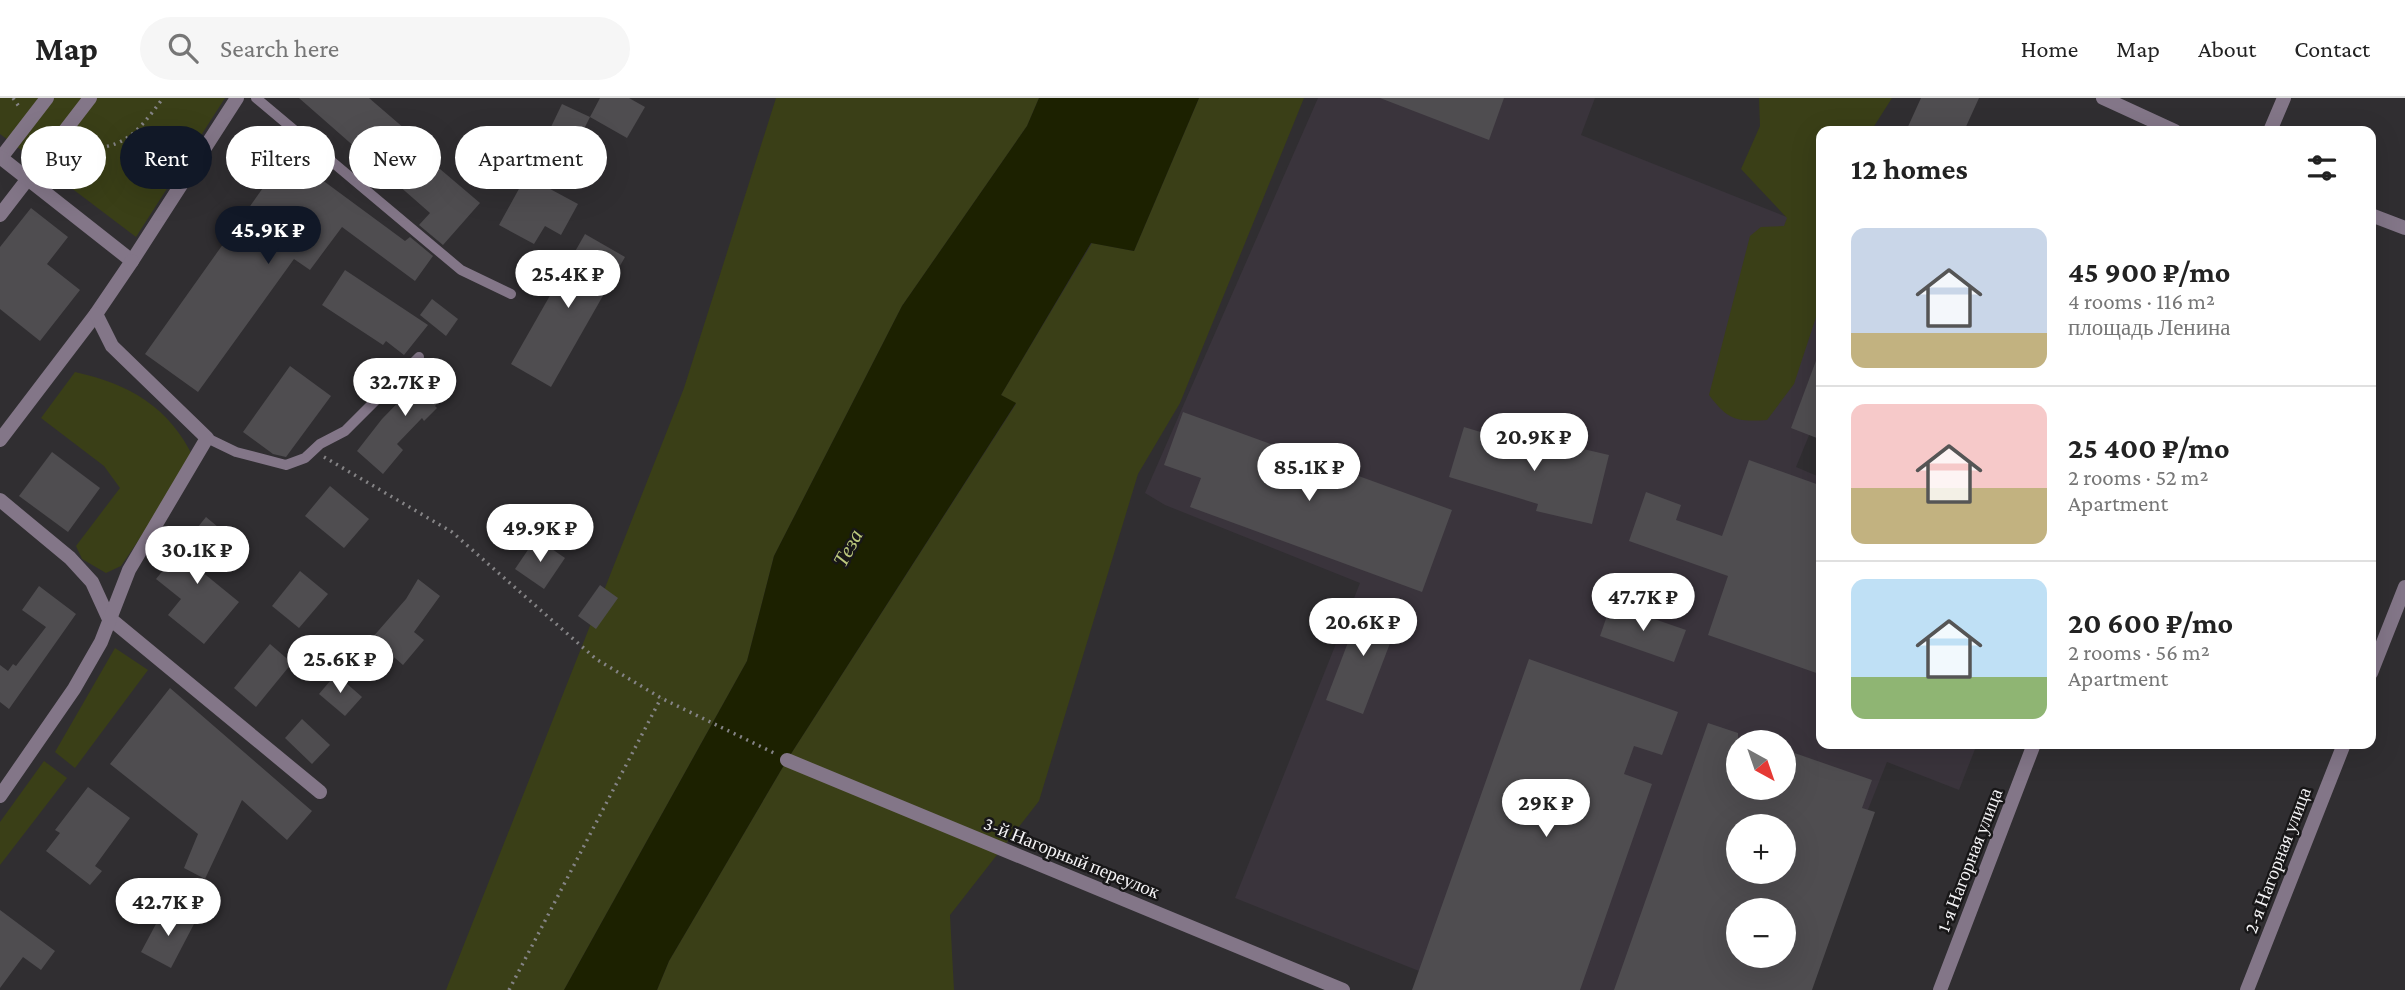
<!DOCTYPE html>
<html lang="en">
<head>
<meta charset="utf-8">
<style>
	body { margin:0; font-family:"Crimson Pro",serif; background:#f6f6f6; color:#222; height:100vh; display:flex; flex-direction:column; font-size:26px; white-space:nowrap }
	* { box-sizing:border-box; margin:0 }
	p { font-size:23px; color:#767676 }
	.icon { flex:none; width:38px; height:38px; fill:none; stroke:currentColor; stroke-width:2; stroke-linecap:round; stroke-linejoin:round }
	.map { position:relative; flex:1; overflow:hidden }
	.sheet { position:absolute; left:1816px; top:28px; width:560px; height:623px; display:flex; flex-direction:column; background:#fff; border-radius:14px; box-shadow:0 7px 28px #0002 }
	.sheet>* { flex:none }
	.top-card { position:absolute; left:21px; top:28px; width:665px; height:63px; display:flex; gap:14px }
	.needle { width:46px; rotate:140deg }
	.controls { position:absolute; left:1726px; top:632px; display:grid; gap:14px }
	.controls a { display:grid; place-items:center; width:70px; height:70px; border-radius:50%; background:#fff; box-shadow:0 7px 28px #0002; font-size:35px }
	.price { position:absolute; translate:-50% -60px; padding:0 16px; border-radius:24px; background:#fff; color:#222; font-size:23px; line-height:46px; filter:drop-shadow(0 2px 4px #0008) }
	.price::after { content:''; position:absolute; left:50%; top:42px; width:21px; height:16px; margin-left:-10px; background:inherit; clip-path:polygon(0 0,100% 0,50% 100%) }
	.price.on { background:#111827; color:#fff }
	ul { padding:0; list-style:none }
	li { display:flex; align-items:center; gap:21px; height:175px; padding:0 35px }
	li+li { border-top:2px solid #e0e0e0 }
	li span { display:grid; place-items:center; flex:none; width:196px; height:140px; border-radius:14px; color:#555 }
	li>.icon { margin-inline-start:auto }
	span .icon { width:84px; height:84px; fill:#fffc; stroke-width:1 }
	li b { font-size:30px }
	h2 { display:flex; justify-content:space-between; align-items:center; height:84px; padding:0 35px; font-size:30px }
	.chip { padding:0 24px; border-radius:32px; background:#fff; box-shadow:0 7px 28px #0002; font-size:24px; line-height:63px }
	.chip.on { background:#111827; color:#fff }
	header { display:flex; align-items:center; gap:42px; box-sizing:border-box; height:98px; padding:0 35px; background:#fff; border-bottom:2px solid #e0e0e0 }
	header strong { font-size:33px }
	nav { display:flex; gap:38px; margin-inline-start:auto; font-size:24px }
	.search { width:490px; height:63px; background:#f6f6f6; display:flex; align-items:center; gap:18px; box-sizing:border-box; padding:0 24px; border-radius:38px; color:#767676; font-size:26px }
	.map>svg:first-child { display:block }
	.built { fill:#3a343c; fill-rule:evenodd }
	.green { fill:#3a3f17 }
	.water { fill:#1c2100 }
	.building { fill:#4f4d50; fill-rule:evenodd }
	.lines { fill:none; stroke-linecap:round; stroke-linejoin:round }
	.path { stroke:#858486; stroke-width:3.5; stroke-dasharray:2 5; stroke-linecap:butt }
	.service { stroke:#837688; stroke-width:10 }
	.pedestrian { stroke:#837688; stroke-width:14 }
	.minor { stroke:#837688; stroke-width:14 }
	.tertiary { stroke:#837688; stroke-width:14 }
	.labels { text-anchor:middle; stroke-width:5; stroke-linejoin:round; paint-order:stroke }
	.street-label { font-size:19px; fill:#f5f4f6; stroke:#181718 }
	.water-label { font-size:21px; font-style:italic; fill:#bcc87d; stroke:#181718 }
</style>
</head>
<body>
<header>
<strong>Map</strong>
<div class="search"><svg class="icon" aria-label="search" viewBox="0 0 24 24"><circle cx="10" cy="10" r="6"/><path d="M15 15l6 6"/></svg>Search here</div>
<nav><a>Home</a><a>Map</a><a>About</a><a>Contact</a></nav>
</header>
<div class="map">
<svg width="2405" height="892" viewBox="0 0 2405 892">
	<rect width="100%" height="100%" fill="#302e31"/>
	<path class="built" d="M1318,0H1595L1581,37L1822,133V306L1796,369L1822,380V646H1977L1959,692L1887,664L1796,892H1467L1235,800L1360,485L1165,407L1145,395ZM1738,644H1783V690H1738ZM1738,728H1783V774H1738ZM1738,812H1783V858H1738Z"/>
	<g class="green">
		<path d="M0,0H225L136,139L0,36Z"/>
		<path d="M776,0H1039L1027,28L902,208L774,458L747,563L564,892H446L684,290Z"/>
		<path d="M1199,0H1304L1180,305L1138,376L1039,703L950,817L954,892H657L669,863L787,662L1016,306L1001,297L1092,145L1134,153Z"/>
		<path d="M1759,0H1892L1871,33H1822V201L1794,286L1767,322C1736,324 1728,322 1709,297L1750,138L1761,129L1784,128L1787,120L1741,71L1760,28Z"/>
		<path d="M75,274C129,286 170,309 194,361L121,468L106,475L82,461L76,448L120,390L104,368L41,320Z"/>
		<path d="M115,550L148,572L75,670L55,654Z"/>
		<path d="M44,663L67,680L0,767V724Z"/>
	</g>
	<path class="water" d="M1039,0H1199L1134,153L1091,145L1001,297L1016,305L787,662L669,863L657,892H564L747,563L774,458L902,208L1027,28Z"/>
	<g class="building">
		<path d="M299,0H369L405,31L400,37L480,105L443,147L419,127L430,115Z"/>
		<path d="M600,0H629L645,9L627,40L590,19Z"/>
		<path d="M1380,0H1504L1489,42Z"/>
		<path d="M1921,0H1979L1964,33H1906Z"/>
		<path d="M562,6L590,19L566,67L539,54Z"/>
		<path d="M287,56L405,143L410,139L433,158L415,183L342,129L310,172L294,161L198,294L145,256Z"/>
		<path d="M526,78L578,106L561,137L545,128L534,146L499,127Z"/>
		<path d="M31,110L68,139L47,166L80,192L40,243L0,211V149Z"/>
		<path d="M585,136L625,159L551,289L511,266Z"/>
		<path d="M345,172L428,227L404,257L386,243L383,247L322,207Z"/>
		<path d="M432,201L458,221L446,238L420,217Z"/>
		<path d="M1820,252H1822V342L1791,330Z"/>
		<path d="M430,265L454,285L435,308L437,310L424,323L422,320L397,346L403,352L383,376L357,353L382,321L420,282L418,280Z"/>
		<path d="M290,268L331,298L286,359L273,356L243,334Z"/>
		<path d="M1183,314L1452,412L1422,494L1190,409L1201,380L1164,367Z"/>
		<path d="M1464,329L1550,355L1553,344L1609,357L1592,426L1536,413L1538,406L1449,379Z"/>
		<path d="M52,354L100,390L68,434L19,398Z"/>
		<path d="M1749,362L1822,388V577L1708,537L1728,478L1629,443L1646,394L1681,407L1676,422L1722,438Z"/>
		<path d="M330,388L369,421L344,450L305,418Z"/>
		<path d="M206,419L224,434L196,469L239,504L204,546L168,517L181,501L156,481Z"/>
		<path d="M536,440L565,460L544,491L515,471Z"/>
		<path d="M300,473L328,496L299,530L272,508Z"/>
		<path d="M418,481L440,498L414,534L424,542L403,567L372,540L406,501Z"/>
		<path d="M600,487L618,500L596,531L578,518Z"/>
		<path d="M39,488L76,516L9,611L0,604V567L8,573L13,566L16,568L46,529L22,512Z"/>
		<path d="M1363,505L1400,519L1363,616L1326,602Z"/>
		<path d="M1611,506L1686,532L1674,564L1600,538Z"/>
		<path d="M270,546L292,565L256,609L234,590Z"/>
		<path d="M1529,561L1678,614L1662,657L1634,648L1624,676L1652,686L1580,892H1412Z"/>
		<path d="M336,576L362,599L345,618L319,596Z"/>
		<path d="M170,590L312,713L287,742L242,702L205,781L184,770L198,736L110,666Z"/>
		<path d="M302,621L330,647L312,666L285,640Z"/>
		<path d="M1708,625L1738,635V690H1783V651L1872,682L1862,710L1875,714L1812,892H1614ZM1738,728H1783V774H1738ZM1738,812H1783V858H1738Z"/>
		<path d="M88,689L130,720L95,768L102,773L90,787L46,753L60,735L55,732Z"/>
		<path d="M164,811L194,826L171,870L141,854Z"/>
		<path d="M0,812L55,853L41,872L23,859L0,890Z"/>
	</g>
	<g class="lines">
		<g class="path">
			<path d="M13,0L20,10"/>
			<path d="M72,49C121,55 136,37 163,0"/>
			<path d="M324,359L452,434L596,561L661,600L774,655"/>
			<path d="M509,892L661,600"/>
		</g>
		<g class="service">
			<path d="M256,0L461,172L511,196"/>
			<path d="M207,340L236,354L286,367L305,360L320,346L345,333L419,259"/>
		</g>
		<g class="pedestrian">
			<path d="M0,61L47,0"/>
			<path d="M0,117L90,0"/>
		</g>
		<g class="minor">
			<path d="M2103,0L2175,33"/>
			<path d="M0,59L132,163L237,0"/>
			<path d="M0,342L96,216L132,163"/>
			<path d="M0,402L70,460L92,484L108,519L320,694"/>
			<path d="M2371,575L2405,489"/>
			<path d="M787,662L1343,892"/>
			<path d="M0,698L74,591L101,544L129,472L207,340L112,248L96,216"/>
			<path d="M1940,892L2034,646"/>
			<path d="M2247,892L2344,646"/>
		</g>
		<g class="tertiary">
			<path d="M2270,33L2284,0"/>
			<path d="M2371,117L2405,130"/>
		</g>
	</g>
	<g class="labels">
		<g class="street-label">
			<text transform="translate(1072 759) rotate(22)" y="7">3-й Нагорный переулок</text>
			<text transform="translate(1969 762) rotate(-69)" y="7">1-я Нагорная улица</text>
			<text transform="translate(2277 762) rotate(-69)" y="7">2-я Нагорная улица</text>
		</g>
		<g class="water-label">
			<text transform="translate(848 450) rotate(-62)" y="7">Теза</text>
		</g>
	</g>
</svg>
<div class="controls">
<a><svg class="needle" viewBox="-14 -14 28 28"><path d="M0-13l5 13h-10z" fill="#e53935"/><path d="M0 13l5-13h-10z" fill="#767676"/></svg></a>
<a>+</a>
<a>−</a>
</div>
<b class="price on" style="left:268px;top:168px">45.9K ₽</b>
<b class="price" style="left:568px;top:212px">25.4K ₽</b>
<b class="price" style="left:405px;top:320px">32.7K ₽</b>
<b class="price" style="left:1534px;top:375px">20.9K ₽</b>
<b class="price" style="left:1309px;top:405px">85.1K ₽</b>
<b class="price" style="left:540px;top:466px">49.9K ₽</b>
<b class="price" style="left:197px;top:488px">30.1K ₽</b>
<b class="price" style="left:1643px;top:535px">47.7K ₽</b>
<b class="price" style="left:1363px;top:560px">20.6K ₽</b>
<b class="price" style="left:340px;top:597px">25.6K ₽</b>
<b class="price" style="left:1546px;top:741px">29K ₽</b>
<b class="price" style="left:168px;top:840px">42.7K ₽</b>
<div class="top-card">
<a class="chip">Buy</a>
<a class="chip on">Rent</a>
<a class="chip">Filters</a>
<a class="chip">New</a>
<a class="chip">Apartment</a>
</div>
<section class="sheet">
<h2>12 homes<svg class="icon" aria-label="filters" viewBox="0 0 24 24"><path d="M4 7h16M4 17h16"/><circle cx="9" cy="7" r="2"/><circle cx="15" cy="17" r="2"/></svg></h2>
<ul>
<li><span style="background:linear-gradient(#c9d6e8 75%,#c2b280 0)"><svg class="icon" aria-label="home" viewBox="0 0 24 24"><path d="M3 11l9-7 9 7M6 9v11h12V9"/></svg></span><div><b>45 900 ₽/mo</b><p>4 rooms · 116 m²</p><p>площадь Ленина</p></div></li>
<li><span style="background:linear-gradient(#f6c9c9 60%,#c2b280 0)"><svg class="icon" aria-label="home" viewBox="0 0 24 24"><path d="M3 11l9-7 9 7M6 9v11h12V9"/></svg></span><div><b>25 400 ₽/mo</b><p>2 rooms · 52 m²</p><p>Apartment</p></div></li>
<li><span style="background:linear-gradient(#bfe0f5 70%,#8fb573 0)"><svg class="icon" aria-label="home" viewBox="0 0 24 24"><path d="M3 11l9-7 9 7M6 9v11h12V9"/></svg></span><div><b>20 600 ₽/mo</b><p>2 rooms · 56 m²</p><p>Apartment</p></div></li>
</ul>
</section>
</div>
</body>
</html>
